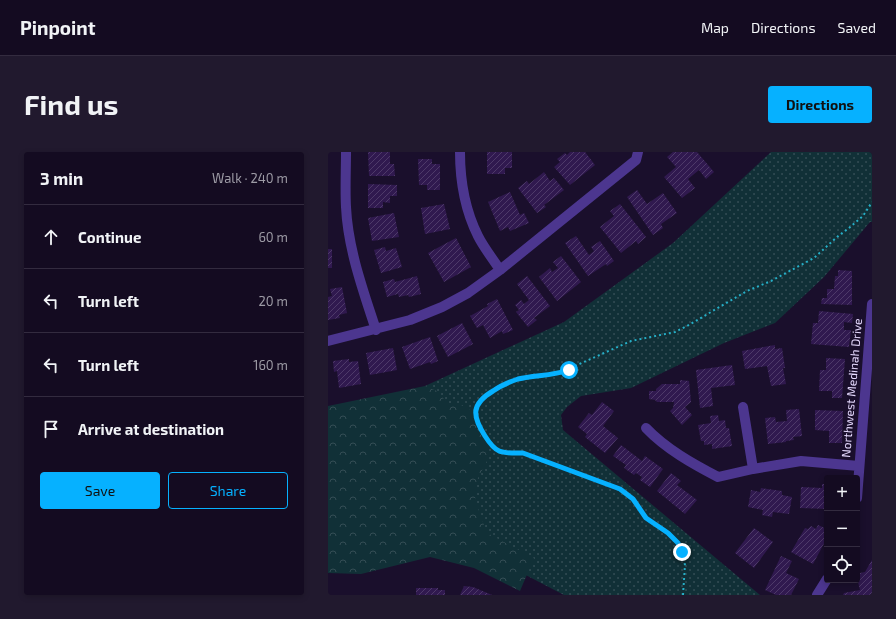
<!DOCTYPE html>
<meta charset="utf-8">
<style>
body{margin:0;font-family:"Exo 2",sans-serif;background:#21192e;color:#f1f3f6}
.controls{position:absolute;right:12px;bottom:12px;display:grid;overflow:hidden;border-radius:4px;box-shadow:0 2px 6px #0003}
.controls button{width:36px;height:36px;display:grid;place-items:center;padding:0;border:0;border-bottom:1px solid #332b3f;background:#140b21;color:#f1f3f6;font:20px sans-serif}
.stop{position:absolute;width:12px;height:12px;margin:-9px;border:3px solid #06b1ff;border-radius:50%;background:#fff}
.stop.end{background:#06b1ff;border-color:#fff;box-shadow:0 1px 4px #0008}
.list{margin:0;padding:0;list-style:none}
h2{display:flex;justify-content:space-between;align-items:center;height:52px;margin:0;padding:0 16px;font-size:17px}
h2 small{font-size:13px;font-weight:400;color:#9d9ba5}
.list li{display:grid;grid-template-columns:26px 1fr auto;gap:12px;align-items:center;box-sizing:border-box;height:64px;padding:0 16px;border-top:1px solid #332b3f}
.list b{display:block;font-size:15px;white-space:nowrap}
.list em{font-size:13px;font-style:normal;color:#9d9ba5}
.actions{display:flex;gap:8px;padding:12px 16px}
.actions a{flex:1;padding:9px 0;border:1px solid #06b1ff;border-radius:4px;text-align:center;font-size:14px;color:#06b1ff}
.actions .main{background:#06b1ff;color:#111}
.icon{flex:none;width:22px;height:22px;fill:none;stroke:currentColor;stroke-width:2;stroke-linecap:round;stroke-linejoin:round}
.map{position:relative;flex:none;width:544px;height:443px;overflow:hidden;border-radius:4px}
header{display:flex;align-items:center;gap:24px;box-sizing:border-box;height:56px;padding:0 20px;background:#140b21;border-bottom:1px solid #332b3f}
header strong{font-size:19px}
nav{display:flex;gap:22px;margin-inline-start:auto;font-size:14px}
.intro{display:flex;align-items:center;justify-content:space-between;box-sizing:border-box;height:96px;padding:0 24px}
h1{margin:0;font-size:28px}
.button{padding:10px 18px;border-radius:4px;background:#06b1ff;color:#111;font-size:14px;font-weight:700}
main{display:flex;gap:24px;padding:0 24px}
aside{flex:1;background:#140b21;border-radius:4px;box-shadow:0 2px 6px #0003}
.map>svg:first-child{display:block}
.grass{fill:url(#grass-dots)}
.forest{fill:url(#forest-crowns)}
.building{fill:url(#building-hatch)}
.lines{fill:none;stroke-linecap:round;stroke-linejoin:round}
.path{stroke:#26afc7;stroke-width:2;stroke-dasharray:2 3;stroke-linecap:butt}
.minor{stroke:#4c368f;stroke-width:10}
.route{stroke:#06b1ff;stroke-width:5}
.labels{text-anchor:middle;stroke-width:3;stroke-linejoin:round;paint-order:stroke}
.street-label{font-size:12px;fill:#e6daff;stroke:#1a0f2c}
</style>
<header>
<strong>Pinpoint</strong>
<nav><a>Map</a><a>Directions</a><a>Saved</a></nav>
</header>
<div class="intro"><h1>Find us</h1><a class="button">Directions</a></div>
<main>
<aside>
<h2>3 min<small>Walk · 240 m</small></h2>
<ul class="list">
<li><svg class="icon" aria-label="ahead" viewBox="0 0 24 24"><path d="M12 20V5M6 11l6-6 6 6"/></svg><div><b>Continue</b></div><em>60 m</em></li>
<li><svg class="icon" aria-label="left" viewBox="0 0 24 24"><path d="M17 20v-9H6M10 6l-5 5 5 5"/></svg><div><b>Turn left</b></div><em>20 m</em></li>
<li><svg class="icon" aria-label="left" viewBox="0 0 24 24"><path d="M17 20v-9H6M10 6l-5 5 5 5"/></svg><div><b>Turn left</b></div><em>160 m</em></li>
<li><svg class="icon" aria-label="arrive" viewBox="0 0 24 24"><path d="M6 21V4h12l-3 4 3 4H6"/></svg><div><b>Arrive at destination</b></div></li>
</ul>
<div class="actions"><a class="main">Save</a><a>Share</a></div>
</aside>
<div class="map">
<svg width="544" height="443" viewBox="0 0 544 443">
<defs>
<pattern id="grass-dots" width="8" height="8" patternUnits="userSpaceOnUse"><rect width="8" height="8" fill="#113037"/><path d="M2 2h.1M6 6h.1" fill="none" stroke="#344d55" stroke-width="1.8" stroke-linecap="round"/></pattern>
<pattern id="forest-crowns" width="20" height="18" patternUnits="userSpaceOnUse"><rect width="20" height="18" fill="#113037"/><path d="M2 6a3 3 0 1 1 6 0M12 15a3 3 0 1 1 6 0" fill="none" stroke="#344d55"/></pattern>
<pattern id="building-hatch" width="6" height="6" patternUnits="userSpaceOnUse"><rect width="6" height="6" fill="#30194f"/><path d="M-1 1l2-2M0 6l6-6M5 7l2-2" fill="none" stroke="#4e3a69"/></pattern>
</defs>
<rect width="100%" height="100%" fill="#1a0f2c"/>
<path class="grass" d="M443 0H544V70H542L496 125 447 171 396 191 303 236 253 244 239 255 233 263 235 278 432 443H236L152 399 97 234 236 170 345 91Z"/>
<path class="forest" d="M97 234 111 240 120 253H133L144 259 149 277 161 295 160 307 150 326 147 348 159 381 206 406 192 439 146 416 102 405 33 422 0 421V254Z"/>
<path class="building" d="M40 0H62V12H66L67 24H41Z
M159 0H184V16H177V22H159Z
M242 0H257L267 13 242 33 226 15 232 10 229 7 237 1 239 3Z
M345 0H369L386 20 378 27 371 18 360 27 367 36 354 46 336 25 348 15 339 5Z
M90 7H104V12H112V38H99V33H91Z
M216 20 222 29 226 26 236 38 216 53 218 55 209 61 190 36 199 29 201 32Z
M40 32 69 33V44H62V51L55 50V56H40Z
M309 38 319 52 335 41 349 61 333 72 335 76 325 83 299 45Z
M182 40 192 63 196 61 201 71 182 79 180 75 172 79 160 50Z
M116 52 122 77 97 82 93 56Z
M292 52 318 85 310 92 308 89 293 101 272 75 286 64 282 59Z
M66 61 71 85 44 89 40 66Z
M248 84 261 103 266 99 263 95 272 89 286 109 279 114 278 112 260 124 237 91Z
M128 86 143 115 116 130 100 101Z
M57 95 58 99 68 96 74 115 53 121 46 98Z
M0 97H4V116H0Z
M233 104 253 130 229 149 211 125 222 116 224 120 230 116 225 110Z
M510 118 524 119V153L493 152 494 146H499V137H506L507 124H510Z
M89 124 93 142 81 145 80 143 71 145 70 142 59 145 55 130 66 127 67 130Z
M199 124 222 154 206 166 209 168 200 175 188 160 191 158 187 153 193 148 196 152 201 148 189 132Z
M14 135 19 161 11 163 12 166 0 168V145L4 144 2 137Z
M169 147 185 178 175 182 174 179 162 186 155 173 149 176 142 164 160 154 159 152Z
M491 159 525 162 524 171 516 170V178H523L521 195 483 192 485 171H490Z
M134 171 145 192 120 205 109 184Z
M102 185 110 209 103 212 102 210 82 217 74 195Z
M447 193V197L454 196 457 216H455L458 232 443 234 439 214 417 217 414 199Z
M65 196 69 218 42 223 38 201Z
M498 206 517 207 514 246H504V239H491L492 218H498Z
M21 207V210L30 209 33 232 11 236 9 219 6 220 5 209Z
M404 213 407 233 383 236 385 254 372 256 368 218Z
M352 228 361 229 363 250 357 255 364 263 354 273 342 259 345 256 346 250H329L327 248 321 247V239H328V237L334 232H352Z
M274 250 286 259 275 274 290 286 277 301 257 285 259 282 250 275 261 261 264 263Z
M471 257 474 284 465 285 466 288 458 289V290L440 292 437 266 447 265 448 270 459 269 458 258Z
M487 258 515 259 514 291H501V279L487 278Z
M390 263 391 269 397 268 398 276H401L404 294 384 297V292L376 293V289H373L370 273 383 271 382 264Z
M293 293 314 309 317 304 335 317 322 335 312 328 314 325 308 321 306 323 296 316 298 313 285 304Z
M343 321 353 329 349 333 369 348 357 362 329 339Z
M494 332H499V357L472 356 473 335 494 336Z
M433 336 454 339V343L464 345 461 362 445 360 444 365 434 363 435 358 420 355 423 338 432 340Z
M490 373 499 377V386L485 412 463 400 477 376 480 377 483 374 488 377Z
M426 376 445 390 426 416 407 401Z
M453 404 464 409 458 421 471 427 463 443H448L437 438Z
M544 408V443H515L516 441 532 438 529 426 532 421 537 420Z
M136 434 145 435 164 443H132Z
M88 436H110V438H117V443H88Z"/>
<g class="lines">
<path class="path" d="M355 443 357 413 354 400 350 391 340 381 318 366 305 347 292 337 195 301H179L169 300 160 289 151 275 148 263 149 252 157 243 173 233 189 228 229 222 303 189 347 180 359 174 419 139 443 129 486 106 509 85 521 76 535 64 544 50"/>
<path class="minor" d="M18 0C18 18 17 37 18 55 20 97 35 138 48 178
M132 0C132 29 137 58 150 84 156 96 165 107 172 118
M0 189 82 168 114 155 140 141 172 118 308 8 310 0
M415 255 425 317
M318 276C338 297 365 312 390 325L425 317 473 309 531 314
M529 346 544 152
M489 443 499 427"/>
</g>
<g class="lines">
<path class="route" d="M241 218C224 224 207 223 190 227 181 230 172 234 165 239 143 252 144 264 157 284 169 303 174 301 195 301L292 337 305 347 318 366 340 381 350 391 354 400"/>
</g>
<g class="labels">
<g class="street-label">
<text transform="translate(524 236) rotate(-85)" y="4">Northwest Medinah Drive</text>
</g>
</g>
</svg>
<div class="controls">
<button>+</button>
<button>−</button>
<button><svg class="icon" aria-label="locate" viewBox="0 0 24 24"><circle cx="12" cy="12" r="6"/><path d="M12 2v4M12 18v4M2 12h4M18 12h4"/></svg></button>
</div>
<div class="stop" style="left:241px;top:218px"></div>
<div class="stop end" style="left:354px;top:400px"></div>
</div>
</main>
